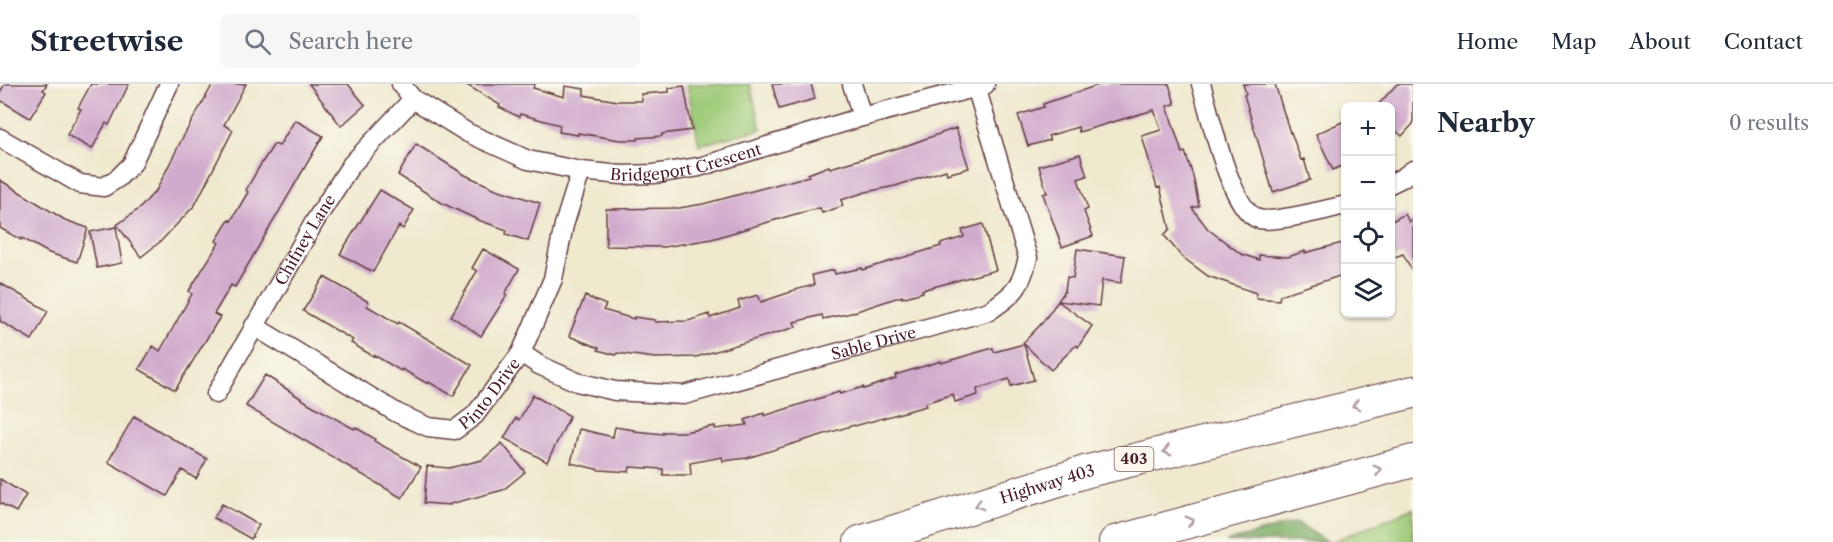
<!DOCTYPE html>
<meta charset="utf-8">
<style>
body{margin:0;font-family:"Libre Caslon Text",serif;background:#f6f6f7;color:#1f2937}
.controls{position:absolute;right:18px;top:18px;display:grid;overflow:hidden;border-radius:9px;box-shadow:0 2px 4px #0004}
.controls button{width:54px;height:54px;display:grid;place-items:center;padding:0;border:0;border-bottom:2px solid #e0e1e3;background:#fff;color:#1f2937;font:30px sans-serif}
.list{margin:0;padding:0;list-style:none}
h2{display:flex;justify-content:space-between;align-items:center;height:78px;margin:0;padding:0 24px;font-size:26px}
h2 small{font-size:20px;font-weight:400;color:#747a83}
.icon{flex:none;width:33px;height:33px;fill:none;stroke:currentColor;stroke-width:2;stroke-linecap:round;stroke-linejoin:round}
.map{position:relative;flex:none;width:1413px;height:458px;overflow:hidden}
header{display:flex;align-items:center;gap:36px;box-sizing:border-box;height:84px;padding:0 30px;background:#fff;border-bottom:2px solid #e0e1e3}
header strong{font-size:28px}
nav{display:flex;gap:33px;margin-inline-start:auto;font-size:21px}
.search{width:420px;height:54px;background:#f6f6f7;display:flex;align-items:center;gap:15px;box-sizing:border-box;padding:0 21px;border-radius:9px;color:#747a83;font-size:22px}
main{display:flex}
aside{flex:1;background:#fff}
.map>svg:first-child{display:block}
.green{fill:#9dca77;stroke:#747451;stroke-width:1.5}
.forest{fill:#7eae68;stroke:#64664a;stroke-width:1.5}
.building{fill:#d1abce}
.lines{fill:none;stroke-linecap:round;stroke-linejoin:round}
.street-casing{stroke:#633d43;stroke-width:21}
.highway-casing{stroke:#633d43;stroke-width:34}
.street{stroke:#fff;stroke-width:18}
.highway{stroke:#fff;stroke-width:32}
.oneway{stroke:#ae9aa0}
.labels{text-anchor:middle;stroke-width:6;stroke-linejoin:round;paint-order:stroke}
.shield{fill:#fbf7ec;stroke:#7f6065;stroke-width:1.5}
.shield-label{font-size:15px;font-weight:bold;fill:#4a1f2b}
.street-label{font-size:16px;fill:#4a1f2b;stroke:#fbf7ec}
</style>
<header>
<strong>Streetwise</strong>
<div class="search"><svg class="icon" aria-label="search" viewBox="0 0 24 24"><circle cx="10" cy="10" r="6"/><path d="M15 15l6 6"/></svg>Search here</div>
<nav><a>Home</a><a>Map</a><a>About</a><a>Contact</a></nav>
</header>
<main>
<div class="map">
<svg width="1413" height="458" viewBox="0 0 1413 458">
<rect width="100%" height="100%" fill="#fbf7ec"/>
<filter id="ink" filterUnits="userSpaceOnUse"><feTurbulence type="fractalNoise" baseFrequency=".0167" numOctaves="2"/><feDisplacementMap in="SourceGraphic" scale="12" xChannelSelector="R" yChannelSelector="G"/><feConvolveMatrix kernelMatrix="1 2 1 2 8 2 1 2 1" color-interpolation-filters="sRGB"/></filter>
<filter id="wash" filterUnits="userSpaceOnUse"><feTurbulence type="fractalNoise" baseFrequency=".008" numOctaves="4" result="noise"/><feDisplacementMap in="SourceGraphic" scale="24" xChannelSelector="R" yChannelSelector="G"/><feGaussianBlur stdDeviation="1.35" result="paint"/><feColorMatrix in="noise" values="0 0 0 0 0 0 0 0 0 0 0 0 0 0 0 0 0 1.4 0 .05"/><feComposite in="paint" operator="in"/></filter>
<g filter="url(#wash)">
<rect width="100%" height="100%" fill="#efe9ce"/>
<path class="green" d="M687 0H750L761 45 699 61Z
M1413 424V458H1331Z"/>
<path class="forest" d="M1296 438 1328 458H1226Z"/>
<g id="blocks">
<path class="building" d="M5 0H47L43 6 46 8 30 34 0 16V8Z
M91 0H129L109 41 106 39 92 65 67 51 81 25 78 24Z
M213 0H246L224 41 233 46 195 121 161 157 141 173 117 141 140 124 157 105 183 53Z
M309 0H348L365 21 341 42Z
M465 0H535L533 4 564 13 565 2 584 5V11L617 17H642L641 10 669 8V4L684 2 692 46 662 50V52L638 54V56H620L578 49V51L559 48 560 41 520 30 519 33 499 23 500 21Z
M772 0H811L815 15 779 25Z
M1101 0H1169L1175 20 1167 22 1182 69 1185 68 1193 92 1199 122 1192 124 1208 145 1241 170 1259 176V171L1288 173 1305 167V169L1346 158V190L1280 211 1279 216 1256 214V209L1208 192 1181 172 1164 151 1170 145 1160 103 1157 104 1142 52 1161 46 1154 26 1079 48 1078 43 1048 52 1050 56 1028 62 1018 31 1044 23 1043 20Z
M1243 0H1275L1290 49 1291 48 1301 76 1304 75 1310 96 1273 108 1244 11 1246 10Z
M1397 0H1413V40L1402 52 1390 42V22H1377Z
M295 36 323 52 235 203 231 201 214 230 220 233 175 306 139 285 153 262 160 267 192 210 189 207 219 159 216 157 229 136 231 137 248 108 246 106 258 85 274 60 279 62Z
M1342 38 1346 44V80L1333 86 1316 50Z
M956 44 969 84 947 90 946 86 895 102 866 108 841 116 843 122 822 129 820 124 792 131 712 155 664 163 606 162V125L679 124 703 120 809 92 808 90 829 82 830 84 905 62Z
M416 60 465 91 496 105 540 119 528 157 506 150 507 146 478 136 442 119 398 91Z
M1080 70 1087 92 1078 95 1088 125 1084 127 1093 152 1062 163 1043 110 1047 109 1039 82Z
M0 96 65 136 88 144 77 178 49 169 22 154 21 156 0 144Z
M380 106 414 126 403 145 399 142 373 188 340 170Z
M1405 130 1409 138 1413 134V188L1403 170 1390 175V138Z
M983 140 996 186 922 206 923 208 902 214V212L851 229 823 235 822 231 794 238 796 243 696 273 655 274 617 269 616 271 598 266 599 264 569 252 585 212 606 221 603 226 634 235V233L655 236V238L688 237 709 230 710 234 740 224 738 217 758 211 761 218 791 208V207L814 201 812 191 834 186 835 190 862 184V186L941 162 940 160 964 153 962 146Z
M116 143 122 179 97 184 90 148Z
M483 165 519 185 505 210 507 211 481 252 451 232 477 187 472 184Z
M1077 165 1125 172 1121 199 1102 196 1099 222 1058 217 1065 207 1067 193 1073 194Z
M324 193 369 218 367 222 398 240 399 238 472 281 453 312 429 298 428 300 402 285 401 287 374 271 373 272 351 259 353 256 303 227Z
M0 199 48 227 32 256 0 237Z
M1058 217 1092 242 1078 263 1076 261 1051 286 1023 259 1042 239Z
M1024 260 1034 296 1011 302 1009 295 977 305 978 311 955 318 953 310 925 319 926 322 855 342 854 341 747 374 723 377 722 373 690 379 691 391H663V385L630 383 629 388 600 386 571 379 579 345 613 353 615 343 634 346V347L663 350V348H685L715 342V345L747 341 745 336 764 329V332L839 308 840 310 863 303 864 305 896 294 895 291 941 277V279L993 264 994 268Z
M265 291 308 319 354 345 355 343 375 355 374 357 421 383 402 414 246 322Z
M533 311 570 332 547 378 504 354 516 334 519 336Z
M134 332 207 375 196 395 182 386 167 412 108 378Z
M502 359 525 388 503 406 450 420V421L424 419 427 382 449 384 482 376Z
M0 395 26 411 16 428 0 419Z
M222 420 259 441 251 455 214 434Z"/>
</g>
</g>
<g filter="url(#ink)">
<use href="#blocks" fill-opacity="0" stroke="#633d43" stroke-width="1.5"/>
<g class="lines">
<defs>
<g id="street">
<path id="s1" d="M401 0 413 15 468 49 528 76 581 87 622 91 654 90 699 83 862 33 985 1"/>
<path d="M852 0 862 33"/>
<path d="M1201 0C1210 29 1229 121 1256 134 1270 141 1327 125 1346 121"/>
<path d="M0 54 80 100 104 103 118 94 132 80 169 0"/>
<path d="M1390 100 1402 94 1413 86"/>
<path id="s2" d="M254 242 397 329 428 343 455 346 475 331 521 269 553 195 564 141 581 87"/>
<path id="s3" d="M521 269 539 281 577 298 615 307 684 311 989 227C1015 209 1020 205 1028 174L976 3"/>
<path id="s4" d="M216 310 315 137 351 81 413 15"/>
</g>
<g id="highway">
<path id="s5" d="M860 458 1088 387 1413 308"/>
<path d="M1115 458 1413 377"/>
</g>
</defs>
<use href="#street" class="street-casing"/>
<use href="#highway" class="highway-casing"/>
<use href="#street" class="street"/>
<use href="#highway" class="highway"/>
</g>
<defs><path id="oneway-chevron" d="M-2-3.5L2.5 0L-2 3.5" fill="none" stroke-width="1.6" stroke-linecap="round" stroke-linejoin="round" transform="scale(1.5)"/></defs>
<g class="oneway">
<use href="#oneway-chevron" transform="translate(1356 321) rotate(166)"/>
<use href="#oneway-chevron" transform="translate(1167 367) rotate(166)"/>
<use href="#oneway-chevron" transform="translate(1378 386) rotate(-15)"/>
<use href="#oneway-chevron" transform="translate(979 421) rotate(163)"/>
<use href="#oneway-chevron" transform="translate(1190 437) rotate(-15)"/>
</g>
</g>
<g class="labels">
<rect class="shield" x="1114.5" y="363" width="39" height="24" rx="4.5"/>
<g class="shield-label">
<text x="1134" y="380">403</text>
</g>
<g class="street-label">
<text dy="6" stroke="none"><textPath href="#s1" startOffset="310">Bridgeport Crescent</textPath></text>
<text dy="6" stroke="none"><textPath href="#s4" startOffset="178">Chifney Lane</textPath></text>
<text dy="6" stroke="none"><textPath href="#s3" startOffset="368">Sable Drive</textPath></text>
<text dy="6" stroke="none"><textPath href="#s2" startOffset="279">Pinto Drive</textPath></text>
<text dy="6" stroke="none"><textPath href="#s5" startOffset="196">Highway 403</textPath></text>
</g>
</g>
</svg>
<div class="controls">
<button>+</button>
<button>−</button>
<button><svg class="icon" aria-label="locate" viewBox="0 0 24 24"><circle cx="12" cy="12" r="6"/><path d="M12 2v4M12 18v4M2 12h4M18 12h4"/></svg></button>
<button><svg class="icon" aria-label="layers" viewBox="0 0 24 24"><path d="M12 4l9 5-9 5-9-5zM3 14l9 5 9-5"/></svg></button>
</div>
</div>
<aside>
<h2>Nearby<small>0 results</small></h2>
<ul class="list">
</ul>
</aside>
</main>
